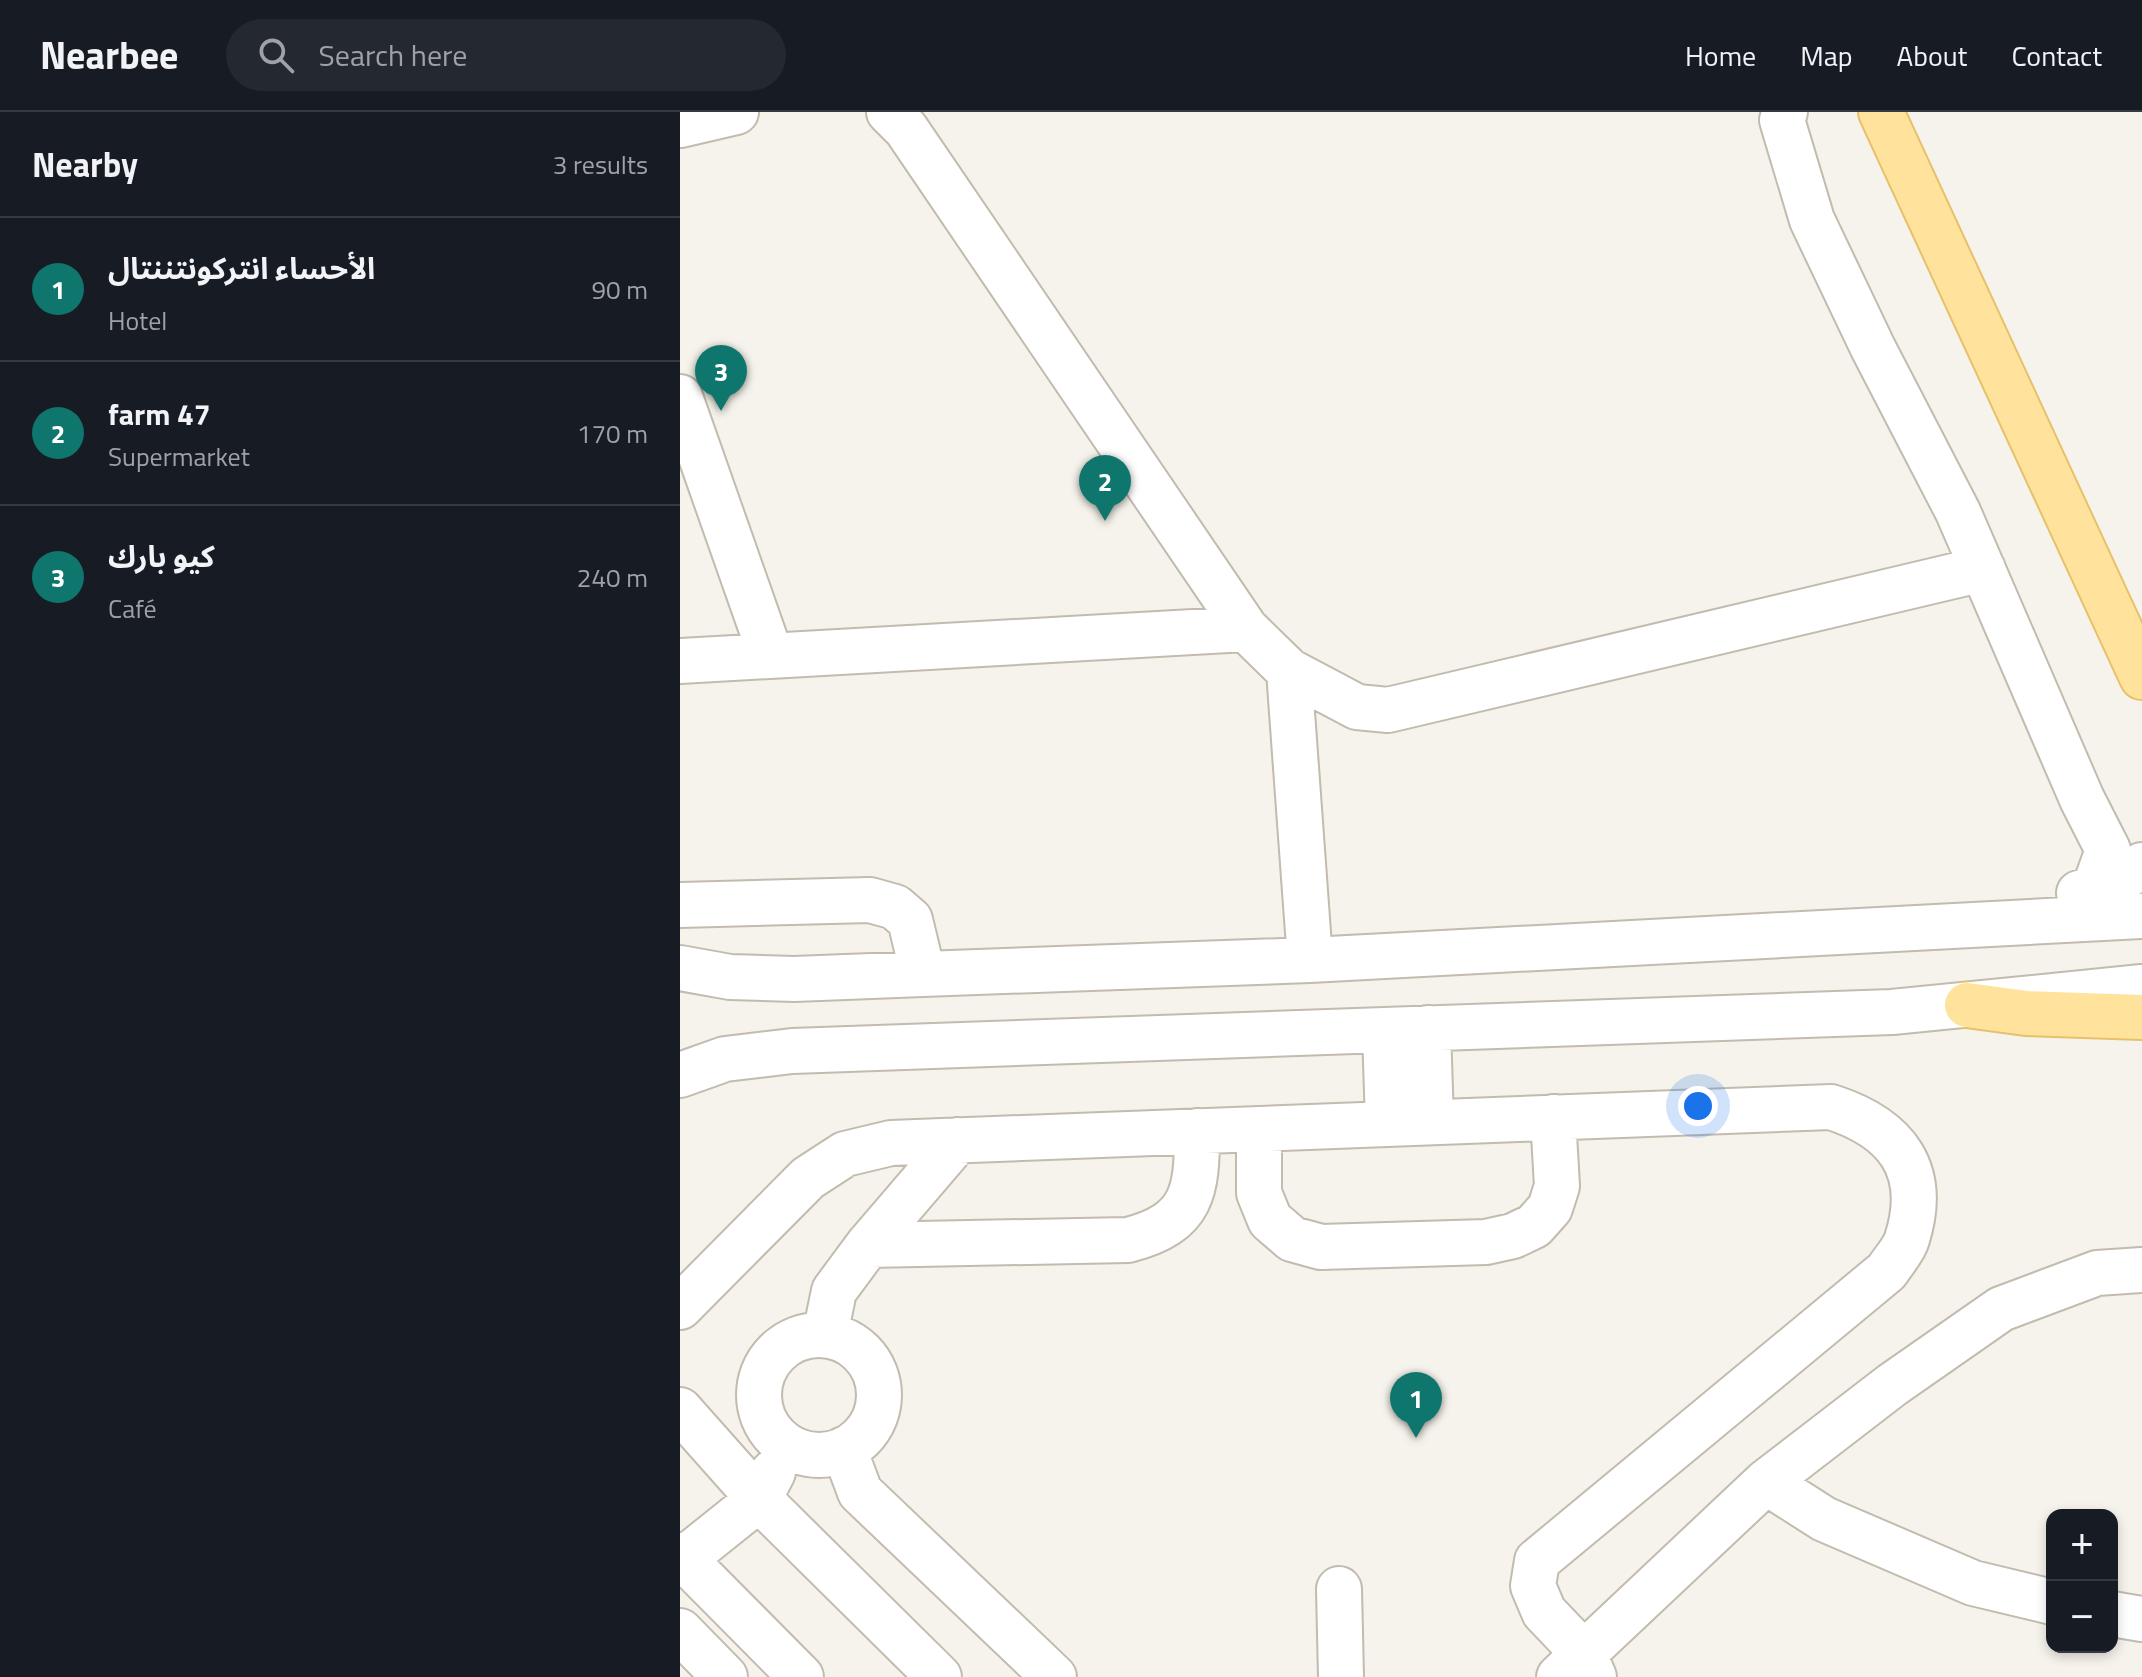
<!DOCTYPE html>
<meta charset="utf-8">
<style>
body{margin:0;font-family:"Titillium Web","Noto Sans Arabic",sans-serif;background:#242831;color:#f1f3f6}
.controls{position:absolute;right:24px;bottom:24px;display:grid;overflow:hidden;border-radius:16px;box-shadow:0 4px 12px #0003}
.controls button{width:72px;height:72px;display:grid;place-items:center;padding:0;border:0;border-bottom:2px solid #363941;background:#171b24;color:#f1f3f6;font:40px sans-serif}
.you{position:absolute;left:1018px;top:994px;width:28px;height:28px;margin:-20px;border:6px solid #fff;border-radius:50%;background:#1a73e8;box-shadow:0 0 0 12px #1a73e833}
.badge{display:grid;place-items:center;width:52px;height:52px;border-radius:50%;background:#0f766e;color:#fff;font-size:26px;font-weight:700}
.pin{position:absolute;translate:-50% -66px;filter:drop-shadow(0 2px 4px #0008)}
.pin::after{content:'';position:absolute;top:42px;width:28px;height:24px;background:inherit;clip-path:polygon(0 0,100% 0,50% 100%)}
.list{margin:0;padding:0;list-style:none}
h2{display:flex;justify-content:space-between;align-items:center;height:104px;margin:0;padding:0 32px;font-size:34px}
h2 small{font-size:26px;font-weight:400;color:#9ea1a6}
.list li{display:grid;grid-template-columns:52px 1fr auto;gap:24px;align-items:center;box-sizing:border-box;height:144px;padding:0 32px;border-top:2px solid #363941}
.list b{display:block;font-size:30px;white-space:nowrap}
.list p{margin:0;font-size:26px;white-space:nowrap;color:#9ea1a6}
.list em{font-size:26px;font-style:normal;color:#9ea1a6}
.icon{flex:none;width:44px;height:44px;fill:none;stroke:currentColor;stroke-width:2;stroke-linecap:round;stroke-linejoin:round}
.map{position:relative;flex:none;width:1462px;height:1565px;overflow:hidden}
header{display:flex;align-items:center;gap:48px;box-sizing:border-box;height:112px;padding:0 40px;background:#171b24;border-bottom:2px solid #363941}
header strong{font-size:38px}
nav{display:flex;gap:44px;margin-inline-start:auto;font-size:28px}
.search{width:560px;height:72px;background:#242831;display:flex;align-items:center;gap:20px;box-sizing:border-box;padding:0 28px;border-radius:44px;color:#9ea1a6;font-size:30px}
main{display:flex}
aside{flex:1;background:#171b24}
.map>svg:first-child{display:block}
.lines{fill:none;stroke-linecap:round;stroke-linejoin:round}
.minor-casing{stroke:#c2bbae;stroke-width:48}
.major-casing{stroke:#e6c16a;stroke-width:48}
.minor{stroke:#fff;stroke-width:44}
.major{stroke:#ffe39c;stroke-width:44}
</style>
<header>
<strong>Nearbee</strong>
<div class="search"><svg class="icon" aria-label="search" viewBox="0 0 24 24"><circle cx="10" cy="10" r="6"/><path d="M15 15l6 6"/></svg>Search here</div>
<nav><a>Home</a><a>Map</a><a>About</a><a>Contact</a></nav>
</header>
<main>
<aside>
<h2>Nearby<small>3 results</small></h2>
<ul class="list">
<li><span class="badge">1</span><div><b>الأحساء انتركونتننتال</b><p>Hotel</p></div><em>90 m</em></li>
<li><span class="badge">2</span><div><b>farm 47</b><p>Supermarket</p></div><em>170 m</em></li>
<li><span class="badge">3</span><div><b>كيو بارك</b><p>Café</p></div><em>240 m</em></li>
</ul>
</aside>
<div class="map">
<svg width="1462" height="1565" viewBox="0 0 1462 1565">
<rect width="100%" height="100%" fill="#f6f3ec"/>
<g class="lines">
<defs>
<path id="minor" d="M209 0 226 17 566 517
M1105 0 1102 8 1132 108 1193 236 1278 400 1402 687 1428 738 1414 777
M0 13 56 0
M0 285 91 544
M0 549 566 517 609 559 630 848
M609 559 677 595 708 598 1303 457
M1399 781 1438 770 1462 753
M0 793 190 788 215 795 230 808 243 862
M0 856 50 865 114 867 243 862 630 848 1462 804
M748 916 751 1010
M705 918 708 1012
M0 963 45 947 112 939 1212 900 1462 875
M579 1017V1081L590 1108 612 1127 641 1135 806 1130 833 1124 854 1114 870 1096 877 1074 873 1005
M188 1133 448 1128C514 1111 517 1079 517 1019
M0 1195 128 1066 165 1042 211 1031 1151 995C1216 1016 1249 1057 1227 1127 1224 1138 1213 1149 1207 1159L857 1449 853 1474 864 1500 904 1542 914 1565
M145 1223 154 1179 188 1133 278 1028
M79 1283a60 60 0 1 1 120 0a60 60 0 1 1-120 0Z
M0 1298 79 1387 259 1565
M164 1337 180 1380 374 1565
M1086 1370 1144 1407 1293 1471 1372 1490
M0 1443 121 1565
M4 1447 79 1387 93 1360
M659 1477 661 1565
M1432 1502 1462 1507
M0 1519 45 1565
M879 1565 1086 1370 1212 1273 1321 1197 1417 1161 1462 1158"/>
<path id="major" d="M1201 0 1462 565
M1287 893 1346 901 1462 905"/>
</defs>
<use href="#minor" class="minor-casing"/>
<use href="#major" class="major-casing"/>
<use href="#minor" class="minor"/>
<use href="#major" class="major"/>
</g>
</svg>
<div class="controls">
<button>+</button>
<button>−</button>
</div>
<div class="you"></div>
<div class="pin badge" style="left:736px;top:1326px">1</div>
<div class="pin badge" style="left:425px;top:409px">2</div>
<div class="pin badge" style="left:41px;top:299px">3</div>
</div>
</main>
